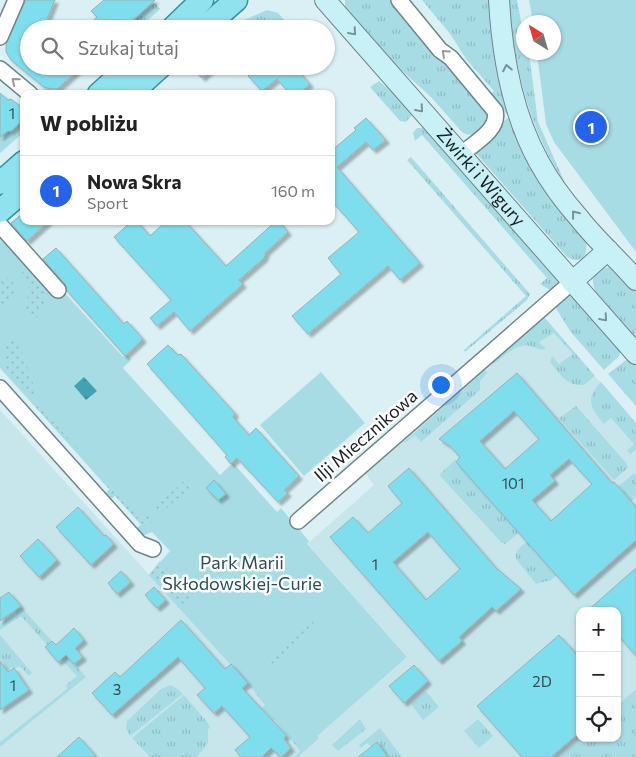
<!DOCTYPE html>
<html lang="pl">
<meta charset="utf-8">
<style>
body{margin:0;font-family:Commissioner,sans-serif;background:#f2f2f2;color:#222}
.controls{position:absolute;right:15px;bottom:15px;display:grid;overflow:hidden;border-radius:10px;box-shadow:0 1px 4px #0004}
.controls button{width:45px;height:45px;display:grid;place-items:center;padding:0;border:0;border-bottom:1px solid #e0e0e0;background:#fff;color:#222;font:25px sans-serif}
.compass{position:absolute;left:516px;top:15px;width:45px;height:45px;border-radius:50%;background:#fff;box-shadow:0 1px 4px #0004;rotate:323deg}
.you{position:absolute;left:440px;top:384px;width:18px;height:18px;margin:-12px;border:4px solid #fff;border-radius:50%;background:#1a73e8;box-shadow:0 0 0 8px #1a73e833}
.badge{display:grid;place-items:center;width:32px;height:32px;border-radius:50%;background:#2563eb;color:#fff;font-size:16px;font-weight:700}
.pin{position:absolute;translate:-50% -50%;border:2px solid #fff;box-shadow:0 1px 5px #0006}
.list{margin:0;padding:0;list-style:none}
h2{display:flex;justify-content:space-between;align-items:center;height:65px;margin:0;padding:0 20px;font-size:21px}
h2 small{font-size:16px;font-weight:400;color:#767676}
.list li{display:grid;grid-template-columns:32px 1fr auto;gap:15px;align-items:center;box-sizing:border-box;height:70px;padding:0 20px;border-top:1px solid #e0e0e0}
.list b{display:block;font-size:19px;white-space:nowrap}
.list p{margin:0;font-size:16px;white-space:nowrap;color:#767676}
.list em{font-size:16px;font-style:normal;color:#767676}
.icon{flex:none;width:28px;height:28px;fill:none;stroke:currentColor;stroke-width:2;stroke-linecap:round;stroke-linejoin:round}
.map{position:relative;flex:none;width:636px;height:757px;overflow:hidden}
.search{position:absolute;background:#fff;box-shadow:0 1px 4px #0004;left:20px;top:20px;width:315px;height:55px;display:flex;align-items:center;gap:12px;box-sizing:border-box;padding:0 18px;border-radius:28px;color:#767676;font-size:19px}
.panel{position:absolute;background:#fff;box-shadow:0 1px 4px #0004;left:20px;top:90px;width:315px;height:135px;border-radius:10px}
.map>svg:first-child{display:block}
.built{fill:#c7e6ec;fill-rule:evenodd}
.grass{fill:url(#grass-tufts)}
.park{fill:#a7dce5}
.garden{fill:url(#garden-dots)}
.water{fill:url(#water-ripples)}
.building{fill:#7fdeed;stroke:#9cb1b5;fill-rule:evenodd;filter:url(#shadow)}
.lines{fill:none;stroke-linecap:round;stroke-linejoin:round}
.minor-casing{stroke:#708588;stroke-width:18}
.secondary-casing{stroke:#708588;stroke-width:22}
.primary-casing{stroke:#34919f;stroke-width:25}
.minor{stroke:#fff;stroke-width:15}
.secondary{stroke:#c7f1f7;stroke-width:20}
.primary{stroke:#8fe2ee;stroke-width:22}
.oneway{stroke:#789296}
.oneway2{stroke:#979a9b}
.labels{text-anchor:middle;stroke-width:5;stroke-linejoin:round;paint-order:stroke}
.number-label{font-size:15px;fill:#314f53}
.street-label{font-size:18px;fill:#171f20;stroke:#fff}
.park-label{font-size:18px;fill:#255056;stroke:#fff}
</style>
<div class="map">
<svg width="636" height="757" viewBox="0 0 636 757">
<defs>
<pattern id="grass-tufts" width="24" height="20" patternUnits="userSpaceOnUse" patternTransform="scale(1.25)"><rect width="24" height="20" fill="#a7dce5"/><path d="M3 7l-1-3M5 7V3M7 7l1-3M15 17l-1-3M17 17v-4M19 17l1-3" fill="none" stroke="#8fbcc4"/></pattern>
<pattern id="garden-dots" width="8" height="8" patternUnits="userSpaceOnUse" patternTransform="scale(1.25)"><rect width="8" height="8" fill="#a7dce5"/><path d="M2 2h.1M6 6h.1" fill="none" stroke="#8fbcc4" stroke-width="1.8" stroke-linecap="round"/></pattern>
<pattern id="water-ripples" width="26" height="14" patternUnits="userSpaceOnUse" patternTransform="scale(1.25)"><rect width="26" height="14" fill="#41a3b1"/><path d="M2 4q2-2 4 0t4 0M15 11q2-2 4 0t4 0" fill="none" stroke="#358490"/></pattern>
<filter id="shadow"><feDropShadow dx="3.5" dy="3.5" stdDeviation="1" flood-color="#0004"/></filter>
</defs>
<rect width="100%" height="100%" fill="#daf0f4"/>
<path class="built" d="M544 317 636 423V757H0V410L305 747 407 657 307 544 374 485 365 473ZM580 611H617V738H580Z"/>
<path class="grass" d="M345 0H393L488 112 489 121C481 129 474 140 462 132L431 97 378 49 345 9Z
M422 0H492L497 52 586 239C588 254 584 266 567 257L474 151 475 147 509 117 491 94 494 91 466 59 451 35Z
M509 0H517L523 31 524 52 529 53 538 122 565 183C528 128 514 65 509 0Z
M154 2 160 9 138 29H123Z
M267 10 278 13 292 28 259 22 231 29H224Z
M379 81 408 106 412 115 406 122 400 121 370 87Z
M24 119V132L0 153V137L8 131H11Z
M417 128H425L559 282 555 288 550 290 540 284 547 278 422 135 415 141 413 133Z
M411 157 530 294 527 300 465 352 464 350 526 296 407 160Z
M613 267 636 289V344C621 326 590 300 593 276L602 268Z
M570 296 574 297 621 349 619 356 604 370 570 331 554 305 565 297Z
M544 317 595 376 584 385C567 387 559 373 550 362L552 356 559 364 573 354 554 333 539 342 546 349C539 351 536 347 530 346 517 343 504 356 495 363L490 364Z
M626 360 633 362 636 366V406L608 374Z
M485 370 487 373 480 381V390L421 442 415 435 405 443 404 442Z
M601 382 636 423V449L631 454 627 451 634 444 611 418 604 424C591 408 584 400 601 382Z
M576 406 627 464 628 468 614 480 559 418Z
M456 459V462L519 533 505 544 501 542 441 477 440 474Z
M633 474 636 475V497L631 501 619 486Z
M526 542 529 543 557 575 551 580 536 584 516 559C514 551 521 547 526 542Z
M21 607 52 641 47 645 21 616 0 630V624L16 614 15 611Z
M0 635 32 673 29 676 20 666 14 669 12 667 8 670 0 659Z
M66 655 86 677 0 747V742L67 689 66 685 77 676 61 659Z
M170 685 176 688 183 694 130 736 126 728 127 721 161 689Z
M636 689V757H560L581 738H617V706Z
M426 691 439 707 423 720 411 704Z
M256 692 305 747 307 745 306 724 319 738 298 757H294L300 751 275 720H273L262 708 265 705 255 693Z
M184 695 208 723 210 728 208 729V743L197 757H150L132 738Z
M360 719 366 729 338 751 332 745Z
M478 719 493 736 479 748 464 731Z
M380 728 402 757H388L377 742 371 747 367 743 361 748 359 745Z"/>
<path class="park" d="M529 0H636V252L554 142 546 124 537 53 554 52V22H533Z
M0 232 62 290 123 357 127 355 131 360 123 368 220 475 233 463 277 512 281 508 309 541 307 544 407 657 305 747 149 575 170 551 152 532 142 536 135 530 141 524 0 368Z
M321 372 365 423 304 476 260 425Z"/>
<path class="garden" d="M25 270 45 293 44 306 37 318 23 307C31 296 30 283 22 273Z
M5 277C22 283 18 305 0 304V295L2 293 0 292V278Z
M17 338 37 395 31 397 6 368 5 340Z
M32 403 38 404 48 416 47 417 51 422 52 421 70 440 69 441 73 445 74 444 87 459 86 460 90 465 91 464 104 478 103 480 107 484 109 483 121 496 119 498 123 502 125 501 137 514 135 515 144 522 141 525 115 496 109 501 104 495 109 489Z
M184 478 194 489 190 488 152 521V526L142 515 148 512 152 517 155 513 152 509 177 487 182 491 185 487 182 483 184 481Z
M160 561 165 569 167 568 171 577 173 576 181 584 180 586 184 590 185 589 189 593 197 586 201 591 180 609 149 575Z
M316 620 319 623 273 664 267 658H272L307 627V626Z"/>
<path class="water" d="M84 377 97 391 86 400 74 386Z"/>
<path class="building" d="M26 0H55L43 29H29V66H83L57 89H52L44 87 11 60 6 52V44Z
M104 0H155L123 29H84L97 17 91 11Z
M191 66H215L202 78Z
M257 66H294L310 84 299 94H290L277 79 262 91 248 76 252 73 250 72Z
M0 93 8 100 11 99 24 109V119L11 131H8L0 137Z
M366 118 386 140 373 150 366 142 337 167 420 263 400 280 388 266 308 334 292 316 341 274 328 258 359 232 331 200V151L356 130 354 128Z
M22 214 24 217V221H49L27 241 11 223Z
M132 221H137L150 236 166 221H185L226 266 276 221H279L288 232 266 252 264 258 239 280 243 284 190 331 174 312 157 326 150 318 171 300 114 237Z
M56 248 124 324 127 321 143 339 125 356 67 291 65 284 43 259Z
M168 345 178 355 181 354 221 398 235 413 233 417 249 435 256 428 299 476 284 490 288 493 278 502 237 458 231 464 225 457 227 455 147 364Z
M517 373 612 483 614 482 636 507V540L574 595 456 462 460 457 450 446 439 439ZM514 411 539 439 505 469 480 441ZM569 459 592 484 551 521 532 500 555 481 550 475Z
M409 468 496 568 521 589 496 611 492 607 459 637 462 641 439 661 330 537 353 517 368 533 402 503 388 486ZM428 532 460 569 426 600 393 562Z
M214 480 226 494 218 500 206 488Z
M78 507 104 536 106 535 114 544 91 565 56 527Z
M38 539 57 560 39 577 20 556Z
M636 568V656L617 634V611H587Z
M121 571 131 582 117 594 108 583Z
M154 587 166 600 157 608 145 595Z
M9 592 21 606 0 621V598Z
M181 620 225 669 231 664 248 683 242 688 286 735 284 739 291 748 281 757 271 748 262 757H241L235 750 250 737 222 706 214 713 197 695 205 688 178 657 112 715 92 693 115 672 120 677Z
M74 628 84 640 75 648 83 657 74 664 66 655 58 662 45 647 52 641 56 645Z
M559 635 580 658V732L551 757H522L477 706Z
M0 661 8 672 14 668 29 690 0 710Z
M414 665 428 681 404 703 389 686Z
M79 737 97 757H57Z
M377 742 388 757H358L371 747Z"/>
<g class="lines">
<defs>
<path id="minor" d="M399 0 440 50 451 58 495 111C500 130 473 144 460 155
M0 37 16 0
M0 69 30 94
M0 225 58 290
M0 388 140 544 153 549
M298 521 572 282"/>
<g id="secondary">
<path id="s1" d="M325 0 636 354"/>
<path d="M499 0C502 55 512 113 539 162 550 182 564 201 579 218 596 240 618 259 636 280"/>
<path d="M572 282 608 250"/>
</g>
<path id="primary" d="M172 29 202 0
M203 29 236 0
M99 94 130 66
M130 94 161 66
M0 183 24 162
M0 211 24 190"/>
</defs>
<use href="#minor" class="minor-casing"/>
<use href="#secondary" class="secondary-casing"/>
<use href="#primary" class="primary-casing"/>
<use href="#minor" class="minor"/>
<use href="#secondary" class="secondary"/>
<use href="#primary" class="primary"/>
</g>
<defs><path id="oneway-chevron" d="M-2-3.5L2.5 0L-2 3.5" fill="none" stroke-width="1.6" stroke-linecap="round" stroke-linejoin="round" transform="scale(1.25)"/></defs>
<g class="oneway">
<use href="#oneway-chevron" transform="translate(353 32) rotate(49)"/>
<use href="#oneway-chevron" transform="translate(507 68) rotate(-101)"/>
<use href="#oneway-chevron" transform="translate(420 109) rotate(49)"/>
<use href="#oneway-chevron" transform="translate(575 214) rotate(-128)"/>
<use href="#oneway-chevron" transform="translate(604 318) rotate(49)"/>
</g>
<g class="oneway2">
<use href="#oneway-chevron" transform="translate(445 53) rotate(-138)"/>
<use href="#oneway-chevron" transform="translate(15 81) rotate(-140)"/>
</g>
<g class="labels">
<g class="number-label">
<text x="12" y="119">1</text>
<text x="513" y="489">101</text>
<text x="375" y="570">1</text>
<text x="542" y="687">2D</text>
<text x="13" y="691">1</text>
<text x="117" y="695">3</text>
</g>
<g class="street-label">
<text dy="6" stroke="none"><textPath href="#s1" startOffset="236">Żwirki i Wigury</textPath></text>
<text transform="translate(366 436) rotate(-41)" y="6">Ilji Miecznikowa</text>
</g>
<g class="park-label">
<text x="242" y="569">Park Marii<tspan x="242" dy="21">Skłodowskiej-Curie</tspan></text>
</g>
</g>
</svg>
<div class="controls">
<button>+</button>
<button>−</button>
<button><svg class="icon" aria-label="locate" viewBox="0 0 24 24"><circle cx="12" cy="12" r="6"/><path d="M12 2v4M12 18v4M2 12h4M18 12h4"/></svg></button>
</div>
<svg class="compass" viewBox="-18 -18 36 36"><path d="M0-13l5 13h-10z" fill="#e53935"/><path d="M0 13l5-13h-10z" fill="#767676"/></svg>
<div class="you"></div>
<div class="pin badge" style="left:591px;top:127px">1</div>
<div class="search"><svg class="icon" aria-label="search" viewBox="0 0 24 24"><circle cx="10" cy="10" r="6"/><path d="M15 15l6 6"/></svg>Szukaj tutaj</div>
<section class="panel">
<h2>W pobliżu<small></small></h2>
<ul class="list">
<li><span class="badge">1</span><div><b>Nowa Skra</b><p>Sport</p></div><em>160 m</em></li>
</ul>
</section>
</div>
